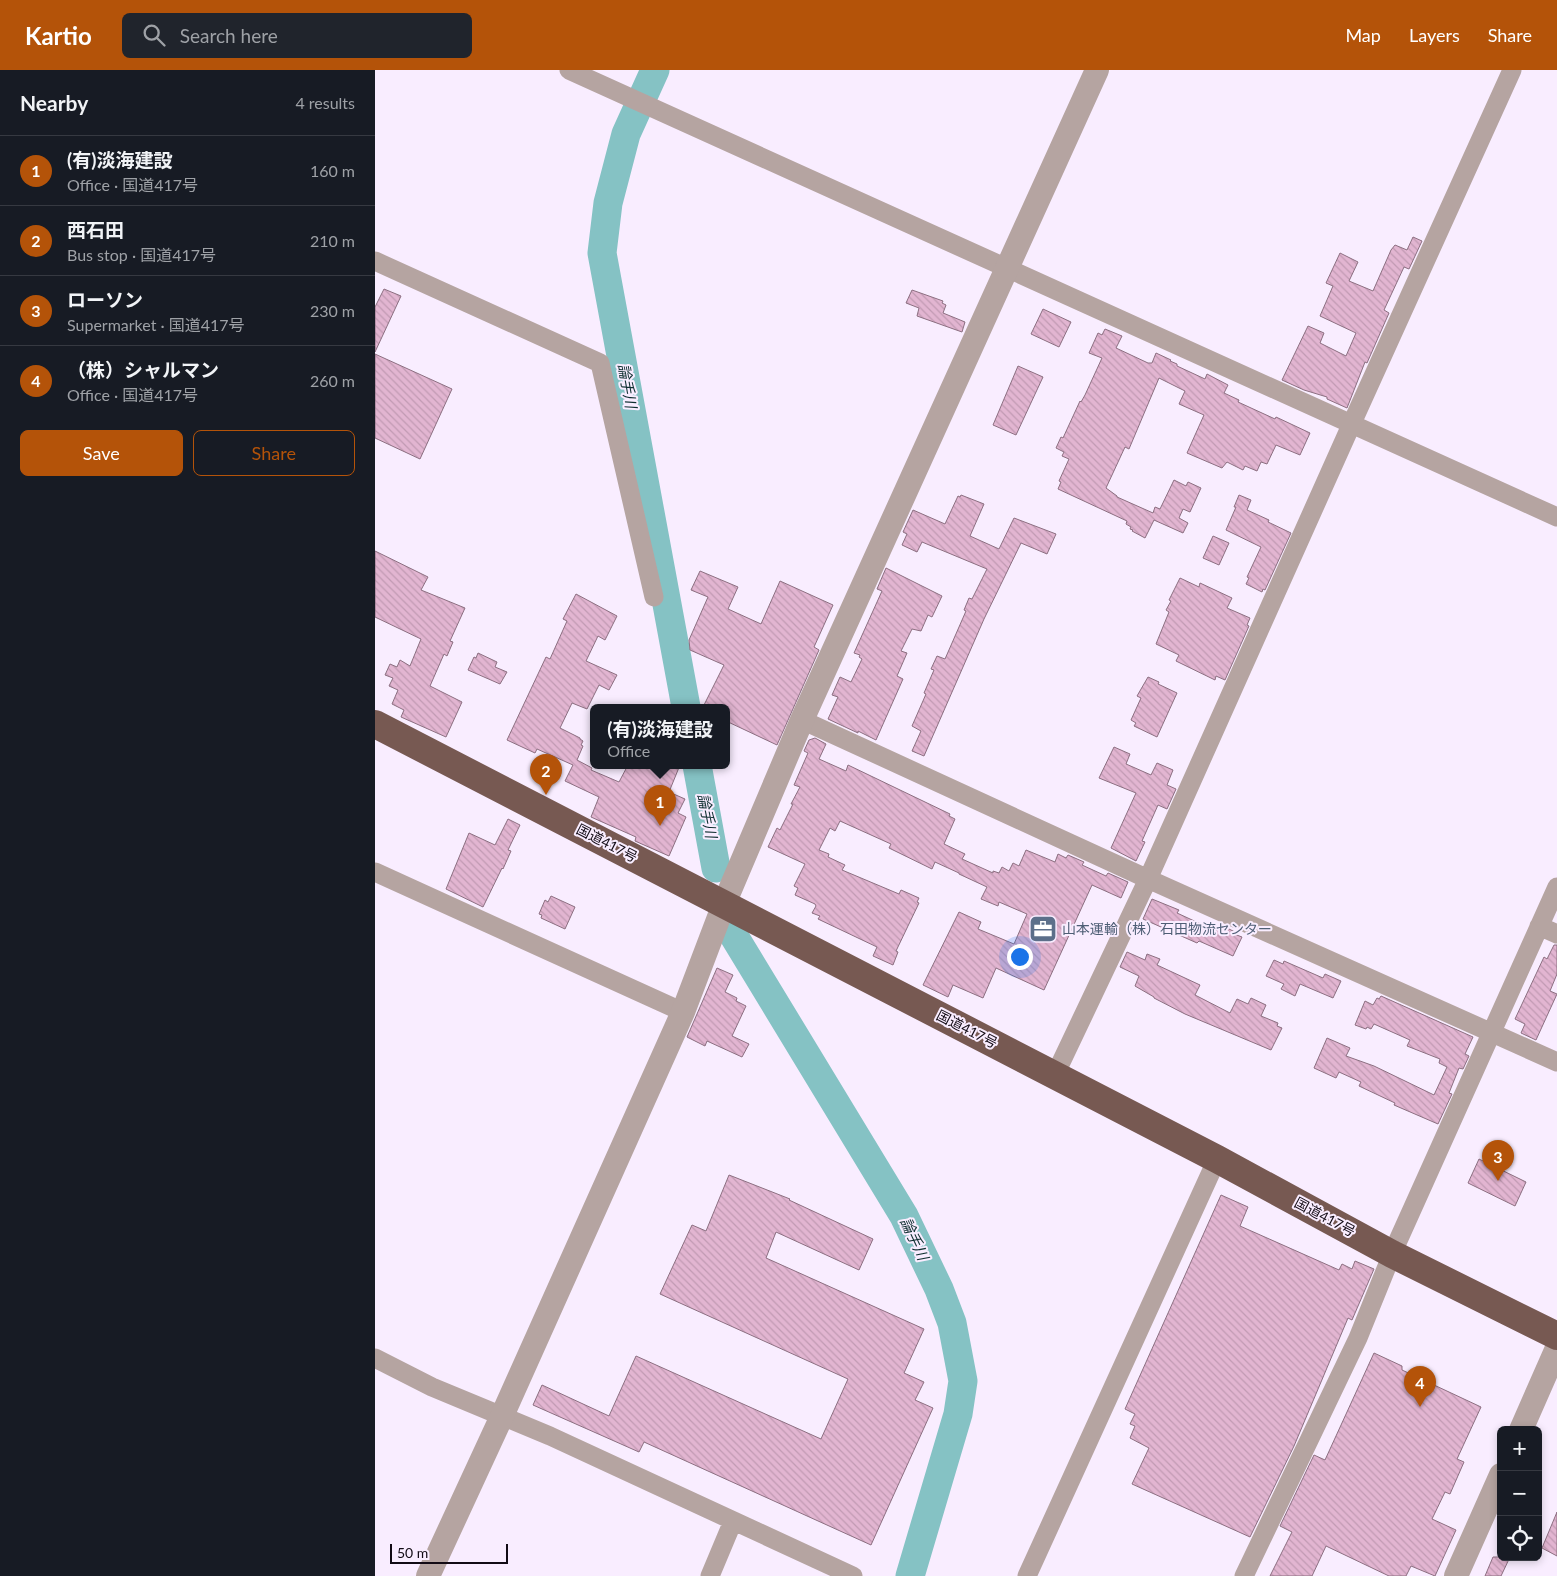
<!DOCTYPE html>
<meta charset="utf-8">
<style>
body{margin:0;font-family:Lato,"Noto Sans JP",sans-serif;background:#20242c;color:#f1f3f6}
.controls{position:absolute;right:15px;bottom:15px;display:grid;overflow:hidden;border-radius:8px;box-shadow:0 2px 8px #0003}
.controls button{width:45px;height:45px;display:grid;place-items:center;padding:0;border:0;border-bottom:1px solid #363941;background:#171b24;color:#f1f3f6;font:25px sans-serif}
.scale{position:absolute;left:15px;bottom:12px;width:118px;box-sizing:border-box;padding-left:5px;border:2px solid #120b15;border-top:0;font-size:14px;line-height:18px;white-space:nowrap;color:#120b15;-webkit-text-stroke:4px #f9edff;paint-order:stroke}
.you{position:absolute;left:644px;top:886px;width:18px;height:18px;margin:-12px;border:4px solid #fff;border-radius:50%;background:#1a73e8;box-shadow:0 0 0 8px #1a73e833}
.badge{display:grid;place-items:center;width:32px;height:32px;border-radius:50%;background:#b45309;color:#fff;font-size:16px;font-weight:700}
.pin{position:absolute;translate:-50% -41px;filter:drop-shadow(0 1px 2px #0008)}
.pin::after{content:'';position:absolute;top:26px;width:18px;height:15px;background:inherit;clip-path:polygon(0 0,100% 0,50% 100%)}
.popup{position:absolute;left:215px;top:634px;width:140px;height:65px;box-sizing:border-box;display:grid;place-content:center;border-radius:8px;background:#171b24;filter:drop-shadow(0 1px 4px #0005);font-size:16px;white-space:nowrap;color:#9ea1a6}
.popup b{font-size:19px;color:#f1f3f6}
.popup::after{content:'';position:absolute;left:50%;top:100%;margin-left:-10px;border:10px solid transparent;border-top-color:#171b24}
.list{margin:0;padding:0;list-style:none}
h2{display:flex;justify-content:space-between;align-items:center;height:65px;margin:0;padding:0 20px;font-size:21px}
h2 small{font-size:16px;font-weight:400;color:#9ea1a6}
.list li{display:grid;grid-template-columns:32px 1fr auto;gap:15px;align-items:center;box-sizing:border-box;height:70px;padding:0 20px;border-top:1px solid #363941}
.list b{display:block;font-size:19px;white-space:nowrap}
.list p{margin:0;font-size:16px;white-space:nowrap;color:#9ea1a6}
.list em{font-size:16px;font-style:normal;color:#9ea1a6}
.actions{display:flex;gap:10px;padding:15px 20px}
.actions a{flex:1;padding:11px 0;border:1px solid #b45309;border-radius:8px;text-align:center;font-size:18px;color:#b45309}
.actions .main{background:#b45309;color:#fff}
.icon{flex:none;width:28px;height:28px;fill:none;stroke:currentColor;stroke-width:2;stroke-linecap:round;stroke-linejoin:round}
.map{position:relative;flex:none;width:1182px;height:1506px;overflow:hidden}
header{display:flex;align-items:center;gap:30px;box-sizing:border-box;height:70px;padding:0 25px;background:#b45309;color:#fff}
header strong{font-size:24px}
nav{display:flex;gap:28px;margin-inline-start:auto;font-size:18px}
.search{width:350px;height:45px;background:#20242c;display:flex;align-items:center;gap:12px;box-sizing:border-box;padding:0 18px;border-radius:8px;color:#9ea1a6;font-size:19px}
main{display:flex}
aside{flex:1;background:#171b24}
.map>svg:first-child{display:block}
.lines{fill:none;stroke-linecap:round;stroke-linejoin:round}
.river{stroke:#85c2c4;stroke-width:29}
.building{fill:url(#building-back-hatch);stroke:#8c6f81}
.minor{stroke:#b5a4a1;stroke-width:19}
.tertiary{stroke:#b5a4a1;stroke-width:24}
.trunk{stroke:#775952;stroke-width:28}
.labels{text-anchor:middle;stroke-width:4;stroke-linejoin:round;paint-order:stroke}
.street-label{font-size:14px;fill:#120b15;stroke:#f9edff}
.service-label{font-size:14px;fill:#4e5e75;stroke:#f9edff;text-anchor:start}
.water-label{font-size:15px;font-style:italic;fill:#0f2f30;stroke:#f9edff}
</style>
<header>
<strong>Kartio</strong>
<div class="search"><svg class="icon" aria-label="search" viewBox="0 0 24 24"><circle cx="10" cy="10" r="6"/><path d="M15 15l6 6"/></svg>Search here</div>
<nav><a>Map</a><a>Layers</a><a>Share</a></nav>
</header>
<main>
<aside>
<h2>Nearby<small>4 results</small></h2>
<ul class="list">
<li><span class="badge">1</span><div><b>(有)淡海建設</b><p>Office · 国道417号</p></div><em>160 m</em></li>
<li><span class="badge">2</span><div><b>西石田</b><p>Bus stop · 国道417号</p></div><em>210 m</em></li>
<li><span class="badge">3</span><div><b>ローソン</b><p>Supermarket · 国道417号</p></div><em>230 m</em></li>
<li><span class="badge">4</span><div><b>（株）シャルマン</b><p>Office · 国道417号</p></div><em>260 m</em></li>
</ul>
<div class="actions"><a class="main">Save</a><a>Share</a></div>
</aside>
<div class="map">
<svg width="1182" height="1506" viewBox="0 0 1182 1506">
<defs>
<pattern id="building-back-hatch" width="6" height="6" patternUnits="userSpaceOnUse" patternTransform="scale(1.25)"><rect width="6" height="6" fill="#e2b5d1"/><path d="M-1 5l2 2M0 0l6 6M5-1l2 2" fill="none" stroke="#c19ab3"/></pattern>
</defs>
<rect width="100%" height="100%" fill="#f9edff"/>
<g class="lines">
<path class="river" d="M280 0 251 64 233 133 227 183 311 637
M322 695 341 798
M359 866 529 1146 564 1219 577 1253 588 1311 583 1344 535 1506"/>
</g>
<path class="building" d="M1038 167 1047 171 1034 199 1029 197 1009 240 1014 243 992 293 990 292 972 338 952 329V327L929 320 907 310 933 256 949 263 945 273 971 286 981 263 945 246 958 216 951 213 965 183 983 192 974 211 998 221 1016 180 1020 175 1032 180Z
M9 219 26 226 0 282V237Z
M537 220 568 231 567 233 571 235 568 243 590 252 587 262 542 246 544 238 531 233Z
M668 239 696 252 684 277 656 264Z
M730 259 747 266 741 278 773 293H777L781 283 796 290 795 291 802 294V296L830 309 832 304 853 315 849 323 864 330 863 332 900 349 901 347 935 363 925 385 901 375 892 394 886 392 882 401 870 396 868 400 852 392 847 398 812 383 829 345 804 334 810 321 784 308 754 379 750 377 731 418 742 426V427L778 443 780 437 785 439 799 410 811 416 813 412 826 418 815 442 808 439 804 448 813 453 808 463 779 450 770 468 757 461 758 460 755 459 756 457 751 454 752 451 683 419 686 412 684 411 694 389 687 386 689 382 681 378 686 367 688 368 705 331 706 332 710 325 727 288 714 283 723 263 727 265Z
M0 284 77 319 45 389 0 368Z
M643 296 668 307 641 365 618 355Z
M586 425 609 434 595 466 624 479 639 448 681 464 672 484 646 473 609 549 549 686 537 681 546 661 537 656 551 624 549 623 559 600 556 599 562 586 570 589 591 541 589 540 594 528 597 529 612 499 547 472 542 482 527 475 532 464 528 462 538 440 570 454 583 426 585 427Z
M864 425 876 430 872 440 894 450 893 452 916 463 890 520 888 519 887 522 871 514 874 508 872 507 886 477 851 460 861 437H859Z
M838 466 854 473 844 495 828 488Z
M0 481 53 507 46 520 90 538 75 571 78 572 72 586 69 584 55 616 87 632 71 667 26 647 29 640 17 634 23 620 14 616 18 608 10 605 15 594 22 597 25 590 35 596 46 569 0 547Z
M511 498 567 526 557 547 553 545 546 561 537 559 526 581 532 583 522 606 528 609 501 670 483 661V663L453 649 463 627 457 625 465 607 476 612 487 589 484 587 485 585 479 583 507 521 502 519Z
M325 501 363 517 353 539 386 554 405 511 458 535 439 577 444 580 402 675 351 651V637H328L349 595 315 580 314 570 333 527 316 520Z
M805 508 824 517 825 513 857 528 852 538 875 548 872 555 874 556 850 610 841 606 840 610 801 591 804 585 781 574 794 542 791 540 796 531 794 530Z
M201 524 242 546 230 570 223 566 211 591 242 605 234 620 224 615 212 639 197 633 185 658 205 668V669L208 671 206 675 208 676 202 690 217 698 216 700 244 712 253 695H305L294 722 310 729 303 743 311 747 294 786 260 771 261 767 216 747 224 727 190 711 198 695 162 679 160 683 132 670 171 587 175 589 192 551 188 549Z
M103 583 122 592 120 597 132 602 125 614 93 600 99 587 101 588Z
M773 607 784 612 783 614 802 623 782 667 759 656 761 653 756 650 766 628 762 626Z
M440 668 451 674 444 689 471 701 473 695 575 744 574 746 580 749 569 774 590 784 587 789 618 803V801L624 803 627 797 634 801 638 793 644 796 651 780 680 792 683 784 691 788 693 785 709 792 707 795 731 806 733 803 753 812 746 828 717 815 669 920 621 898 608 928 578 915 573 927 548 915 584 842 606 852 603 859 639 874 652 844 624 832 623 836 606 829 612 817 584 804V803L560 792 557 799 514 778 516 774 465 751 460 761 455 758 444 780 454 784 453 787 470 795 467 800 524 824 526 820 544 828 542 832 544 833 521 881 523 882 518 895 498 886 502 877 443 849 445 846 437 843 441 836 440 834 420 825 423 818 419 816 430 794 393 777 402 758 405 760 418 734H416L425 717 419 715 433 683 429 681 434 670Z
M739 677 755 684 751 694 776 705 782 693 798 700 792 715 801 719 792 739 783 735 767 771 770 772 761 791 736 778 761 723 724 708Z
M133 749 145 755 133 780 136 781 128 799 127 798 108 837 71 819 94 763 120 775Z
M176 826 200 837 190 859 166 848 167 845 164 844 170 830 173 832Z
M777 829 804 840 802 843 841 861 846 855 860 862 859 864 867 867 858 886 824 871 822 873 768 849Z
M1179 875H1182V904L1175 921 1182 924 1161 970 1146 963 1150 954 1140 949 1169 887 1172 889Z
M752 882 770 890 772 884 785 889 782 895 825 915 820 925 855 943 862 929 873 934 876 928 891 935 886 946 903 953 902 956 907 958 896 980 810 944 779 928V927L760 916 764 906 745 897Z
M899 890 908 894 909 891 948 908 950 904 966 911 958 928 925 914 920 926 906 919 909 914 891 906Z
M342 898 358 905 350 922 362 928 361 931 371 936 357 966 374 974 367 987 332 971 330 976 312 967Z
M1006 926 1098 967 1090 984 1094 986 1088 999 1084 998 1074 1023 1077 1024 1063 1054 1019 1035 1020 1033 984 1016 986 1012 964 1002 961 1008 939 998 952 968 975 978 971 986 999 996 1059 1025 1072 997 1064 993 1065 989 1032 976 1035 970 999 954 996 959 992 957 991 959 980 955 990 931 998 935 1002 928 1004 929Z
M1104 1089 1151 1112 1140 1136 1093 1113Z
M354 1105 415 1129 414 1130 498 1169 484 1200 401 1162 391 1188 549 1259 529 1303 549 1312 540 1330 558 1338 496 1475 269 1372 264 1382 158 1335 167 1315 234 1346 261 1286 446 1369 473 1309 285 1224 317 1155 331 1161Z
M846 1125 873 1137 865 1156 964 1200 967 1194 977 1199 980 1191 999 1199 977 1250 973 1248 919 1376 875 1467 757 1414 774 1378 755 1368 760 1356 755 1354 760 1344 750 1339Z
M999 1283 1027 1296V1300L1106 1337 1082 1389 1089 1392 1075 1424 1070 1422 1057 1449 1081 1460 1060 1506 1036 1496 1031 1506H1014L951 1476 937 1506H895L917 1462 905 1456 939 1385 950 1390Z
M1182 1442V1486L1167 1478Z
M1118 1487H1135L1126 1506H1110Z"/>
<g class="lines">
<path class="minor" d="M194 0 1182 447
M0 191 225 293 279 527
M427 650 773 809 1182 992
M0 802 308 942
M1164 856 1182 864
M680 1005 773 809 977 353 1137 0
M0 1288 57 1317 175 1366 478 1506
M335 1506 358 1451
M652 1506 842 1089
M869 1506 983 1268 1017 1184 1182 817"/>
<path class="tertiary" d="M1146 1360 1182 1278
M53 1506 127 1346 308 942 349 834 427 650 722 0
M1081 1506 1126 1405"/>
<path class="trunk" d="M0 654 842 1089 1017 1184 1182 1266"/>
</g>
<defs>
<symbol id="office-square" viewBox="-11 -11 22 22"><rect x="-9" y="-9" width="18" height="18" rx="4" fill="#5c6f8a" stroke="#f9edff"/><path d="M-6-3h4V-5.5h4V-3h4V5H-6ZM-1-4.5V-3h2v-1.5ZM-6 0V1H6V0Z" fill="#fff"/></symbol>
</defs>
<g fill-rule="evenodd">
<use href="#office-square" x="652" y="843" width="32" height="32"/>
</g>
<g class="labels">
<g class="street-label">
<text transform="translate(232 773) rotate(27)" y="5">国道417号</text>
<text transform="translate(592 959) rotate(27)" y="5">国道417号</text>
<text transform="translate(950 1147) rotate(28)" y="5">国道417号</text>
</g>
<g class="service-label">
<text x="687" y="864">山本運輸（株）石田物流センター</text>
</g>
<g class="water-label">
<text transform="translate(252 316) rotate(80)" y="5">論手川</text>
<text transform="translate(332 746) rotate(79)" y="5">論手川</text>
<text transform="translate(539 1169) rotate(65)" y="5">論手川</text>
</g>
</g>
</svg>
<div class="controls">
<button>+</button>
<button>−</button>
<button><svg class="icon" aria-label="locate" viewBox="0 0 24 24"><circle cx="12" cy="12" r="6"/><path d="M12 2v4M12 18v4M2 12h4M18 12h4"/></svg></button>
</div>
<div class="scale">50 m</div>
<div class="you"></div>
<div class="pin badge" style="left:285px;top:756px">1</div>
<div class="popup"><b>(有)淡海建設</b>Office</div>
<div class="pin badge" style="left:171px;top:725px">2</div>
<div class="pin badge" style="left:1123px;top:1111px">3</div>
<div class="pin badge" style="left:1045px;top:1337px">4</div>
</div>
</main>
